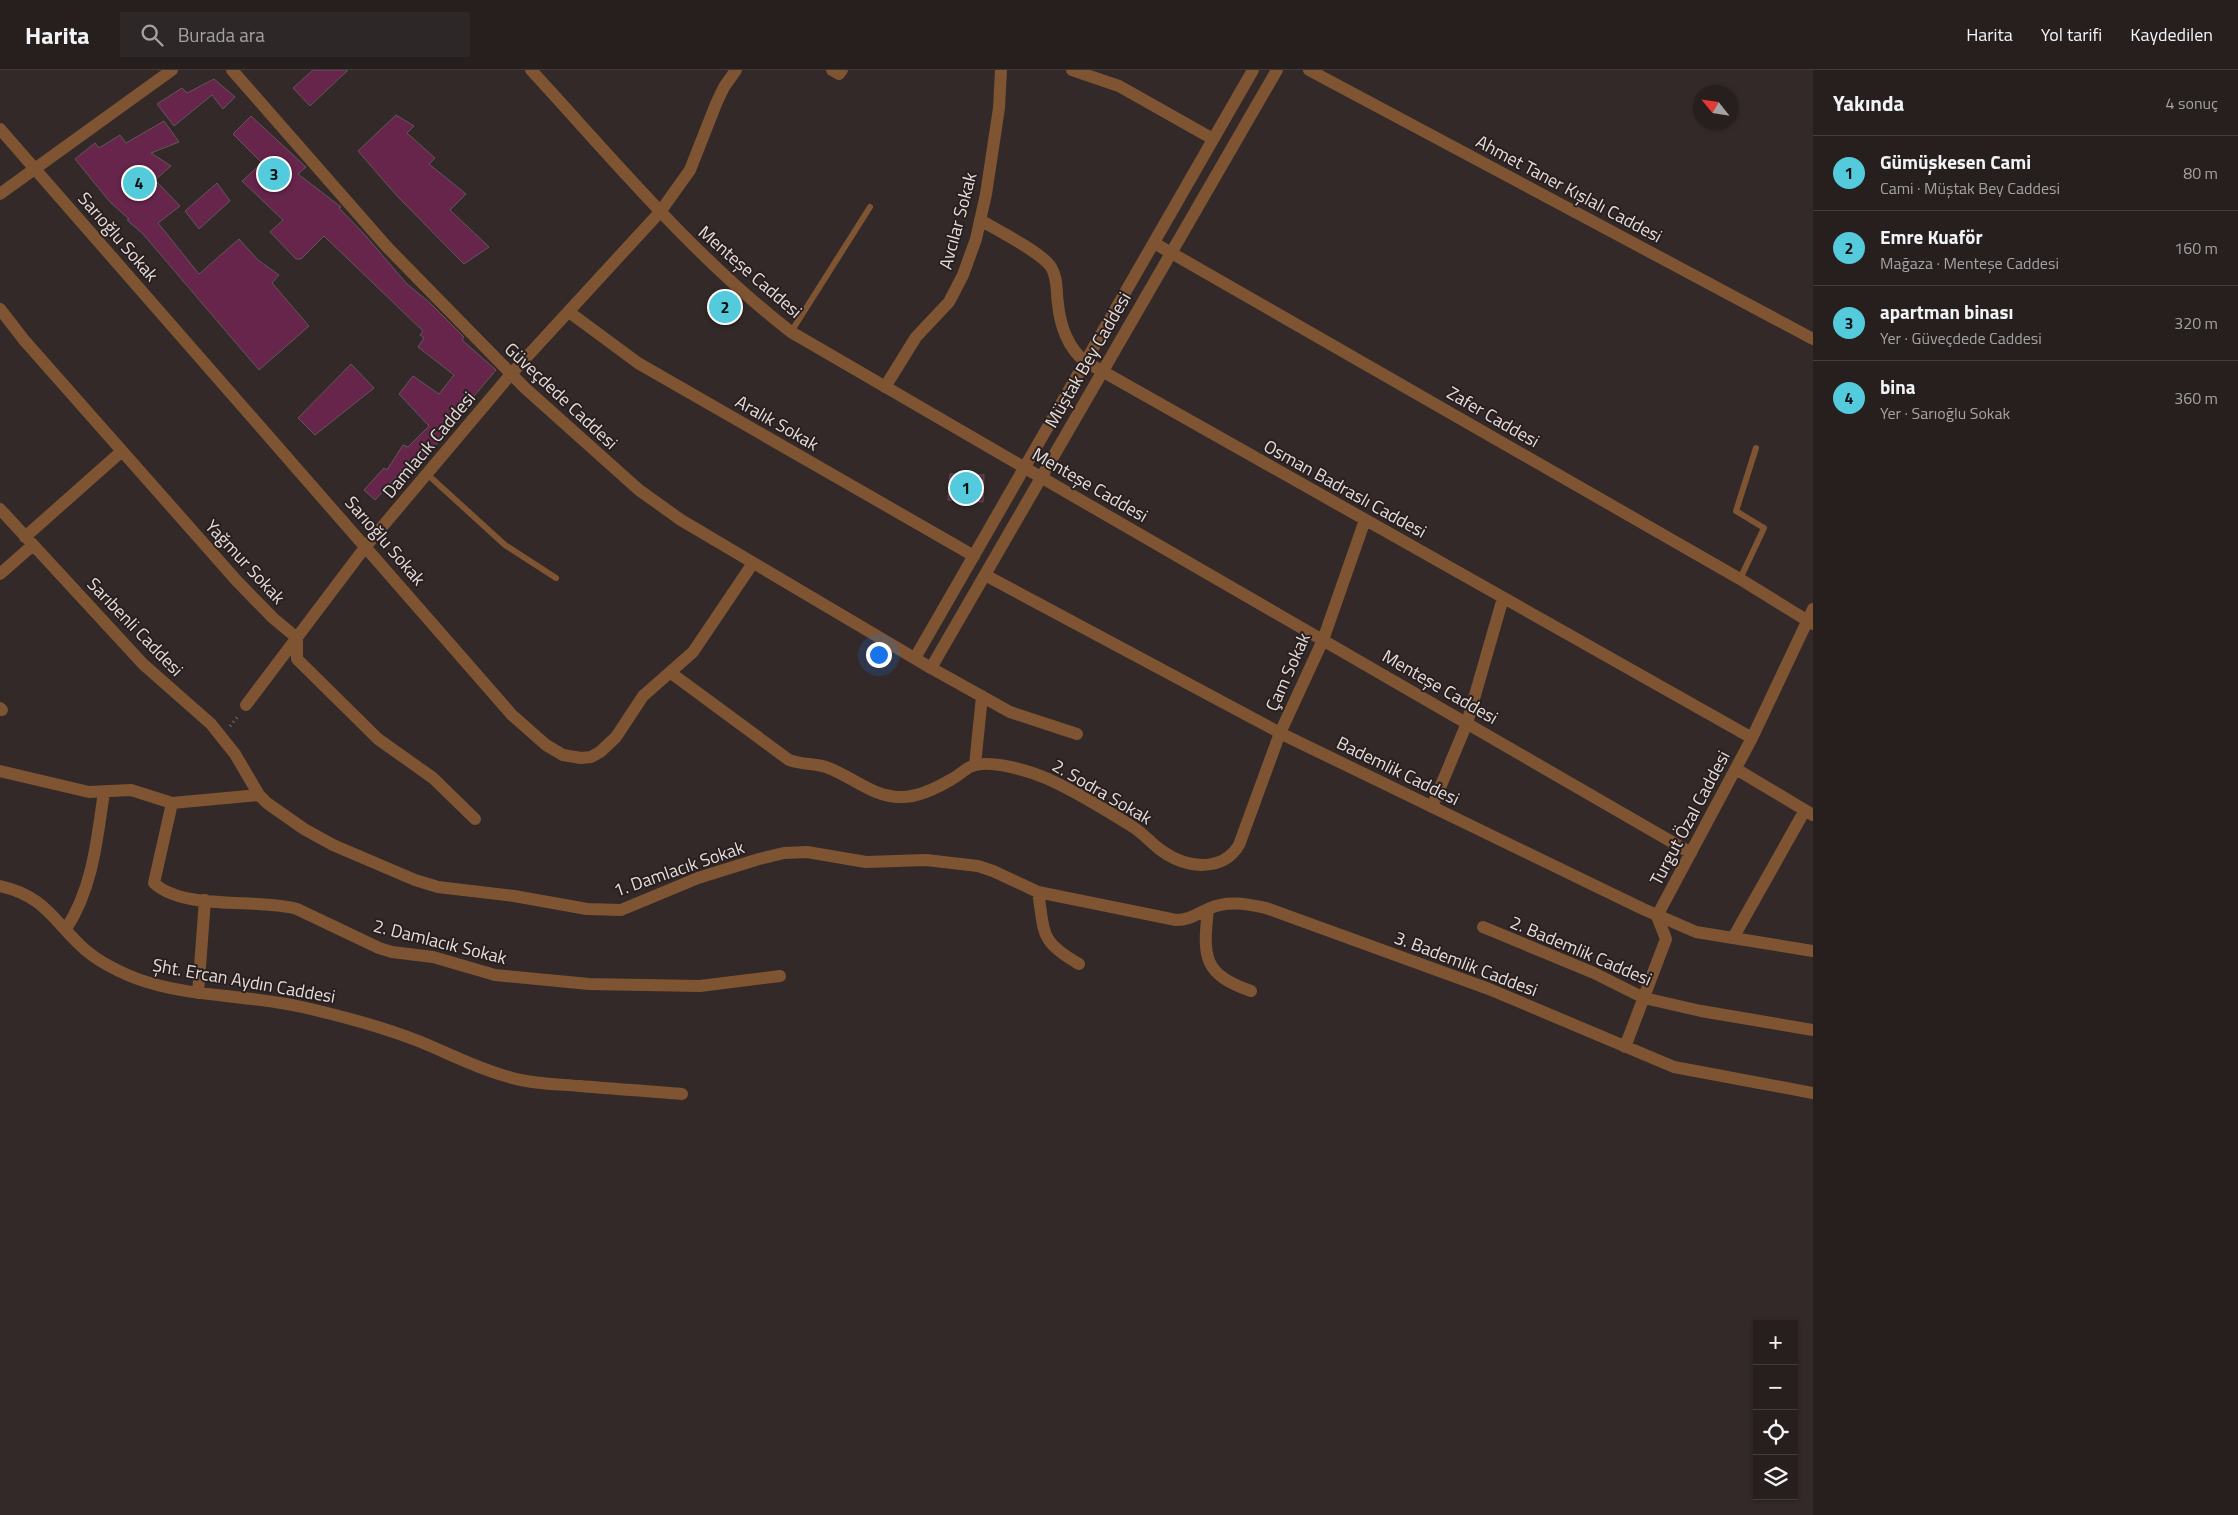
<!DOCTYPE html>
<html lang="tr">
<meta charset="utf-8">
<style>
body{margin:0;font-family:"Titillium Web",sans-serif;background:#2e2727;color:#f1f3f6}
.controls{position:absolute;right:15px;bottom:15px;display:grid;overflow:hidden;border-radius:0px;box-shadow:0 1px 4px #0004}
.controls button{width:45px;height:45px;display:grid;place-items:center;padding:0;border:0;border-bottom:1px solid #423d3c;background:#261f1e;color:#f1f3f6;font:25px sans-serif}
.compass{position:absolute;left:1693px;top:15px;width:45px;height:45px;border-radius:50%;background:#261f1e;box-shadow:0 1px 4px #0004;rotate:300deg}
.you{position:absolute;left:878px;top:584px;width:18px;height:18px;margin:-12px;border:4px solid #fff;border-radius:50%;background:#1a73e8;box-shadow:0 0 0 8px #1a73e833}
.badge{display:grid;place-items:center;width:32px;height:32px;border-radius:50%;background:#54cadd;color:#111;font-size:16px;font-weight:700}
.pin{position:absolute;translate:-50% -50%;border:2px solid #fff;box-shadow:0 1px 5px #0006}
.list{margin:0;padding:0;list-style:none}
h2{display:flex;justify-content:space-between;align-items:center;height:65px;margin:0;padding:0 20px;font-size:21px}
h2 small{font-size:16px;font-weight:400;color:#a4a2a4}
.list li{display:grid;grid-template-columns:32px 1fr auto;gap:15px;align-items:center;box-sizing:border-box;height:75px;padding:0 20px;border-top:1px solid #423d3c}
.list b{display:block;font-size:19px;white-space:nowrap}
.list p{margin:0;font-size:16px;white-space:nowrap;color:#a4a2a4}
.list em{font-size:16px;font-style:normal;color:#a4a2a4}
.icon{flex:none;width:28px;height:28px;fill:none;stroke:currentColor;stroke-width:2;stroke-linecap:round;stroke-linejoin:round}
.map{position:relative;flex:none;width:1813px;height:1445px;overflow:hidden}
header{display:flex;align-items:center;gap:30px;box-sizing:border-box;height:70px;padding:0 25px;background:#261f1e;border-bottom:1px solid #423d3c}
header strong{font-size:24px}
nav{display:flex;gap:28px;margin-inline-start:auto;font-size:18px}
.search{width:350px;height:45px;background:#2e2727;display:flex;align-items:center;gap:12px;box-sizing:border-box;padding:0 18px;border-radius:0px;color:#a4a2a4;font-size:19px}
main{display:flex}
aside{flex:1;background:#261f1e}
.map>svg:first-child{display:block}
.building{fill:#68254c;stroke:#61575b}
.lines{fill:none;stroke-linecap:round;stroke-linejoin:round}
.path{stroke:#7d7473;stroke-width:3;stroke-dasharray:1 4;stroke-linecap:butt}
.service{stroke:#7f5432;stroke-width:6}
.minor{stroke:#7f5432;stroke-width:12}
.tertiary{stroke:#7f5432;stroke-width:12}
.labels{text-anchor:middle;stroke-width:4;stroke-linejoin:round;paint-order:stroke}
.street-label{font-size:18px;fill:#e3dddc;stroke:#291f1f}
</style>
<header>
<strong>Harita</strong>
<div class="search"><svg class="icon" aria-label="search" viewBox="0 0 24 24"><circle cx="10" cy="10" r="6"/><path d="M15 15l6 6"/></svg>Burada ara</div>
<nav><a>Harita</a><a>Yol tarifi</a><a>Kaydedilen</a></nav>
</header>
<main>
<div class="map">
<svg width="1813" height="1445" viewBox="0 0 1813 1445">
<rect width="100%" height="100%" fill="#332928"/>
<path class="building" d="M313 0H348L310 36 293 18Z
M214 9 235 27 223 39 212 25 174 56 157 34 182 18 187 23Z
M396 45 414 56 407 63 435 88 429 94 466 124 450 140 489 177 464 194 398 127 358 81Z
M251 46 306 97 298 104 341 137 339 138 365 165 407 214 429 232 464 267 462 270 496 300 474 326 472 324 441 369 411 402 405 397 375 430 364 420 384 398 387 400 403 375 408 377 429 356 399 324 413 306 439 324 454 305 418 277 424 268 420 265 423 261 324 166 301 189H296L270 162 283 150 242 111 262 93 233 64Z
M164 51 179 72 151 83 171 96 155 110 180 136 158 153 199 204 239 169 258 190 279 205 272 213 309 256 259 300 143 164 127 150 129 149 110 132 75 89 95 73 99 78 120 65 126 73Z
M217 113 230 131 199 159 185 141Z
M351 294 374 318 315 365 298 348Z
M950 404 984 405 983 432 948 430Z"/>
<g class="lines">
<path class="path" d="M230 656 239 645"/>
<path class="service" d="M791 262 870 137
M427 404 505 475 556 508
M1740 509 1764 458 1736 441 1756 378"/>
<path class="minor" d="M832 0 839 4 842 0
M1072 0 1119 16 1213 69
M1309 0 1813 269
M0 59 512 645 546 675 563 685 581 688 591 687 600 682 616 667 643 626 693 582 753 493
M980 150C997 160 1041 182 1051 197 1058 208 1056 221 1058 234 1060 255 1068 279 1086 292L1752 668
M1154 173 1740 509 1813 554
M0 239 24 270 236 510 273 548 297 568V589L378 669 433 708 475 749
M569 242 638 293 974 486
M885 317 916 267 949 232 963 205 976 169 986 124 999 38 1001 0
M1025 398 1691 783
M0 439 143 594 211 654 235 684 259 725 267 733 304 759 333 775 415 810 438 817 514 826 587 839 621 840 698 808 759 789 784 783 807 782 866 792 926 790 978 796 993 801 1038 822 1176 850C1190 850 1196 844 1208 839 1228 830 1246 834 1266 838L1489 919 1674 997 1813 1023
M25 467 122 381
M0 504 33 475
M931 598 1010 642 1077 664
M671 603 789 690C802 695 814 693 826 697 852 706 873 728 902 727 919 727 937 718 952 709 958 706 964 700 970 697 988 688 1030 701 1048 709 1077 722 1106 740 1133 757 1144 764 1152 774 1162 781 1186 798 1222 803 1239 775L1280 663 1323 570 1365 450
M246 635 366 476 511 304 660 142 690 100 716 34 724 17 736 0
M0 638 2 640
M975 695 982 626
M1736 699 1813 745
M0 701 89 722 131 720 172 733 259 725
M172 733 154 813C183 841 258 828 297 839L379 878 392 882 433 887 495 905 589 914 700 916 780 906
M1432 737 1467 653 1503 528
M0 816C42 825 52 848 80 875 95 890 115 900 135 908 188 928 246 924 302 937 342 946 383 957 421 972 450 984 478 999 509 1007 532 1014 556 1014 580 1016 614 1019 648 1021 682 1024
M1038 822C1045 864 1039 871 1079 894
M1208 839C1203 886 1202 904 1251 921
M1483 857 1594 903 1644 928 1701 941 1813 960
M66 859C93 818 97 769 104 722
M1733 868 1805 740
M198 923 205 830
M1625 977 1666 869 1657 846 1752 668 1813 539"/>
<path class="tertiary" d="M232 0 387 177 525 318 639 420 681 450 931 598 1277 0
M531 0C615 91 693 186 791 262L1025 398
M0 124 172 0
M985 505 1286 666 1643 839 1696 862 1813 881
M915 588 1253 0"/>
</g>
<g class="labels">
<g class="street-label">
<text transform="translate(1569 119) rotate(28)" y="6">Ahmet Taner Kışlalı Caddesi</text>
<text transform="translate(958 151) rotate(-75)" y="6">Avcılar Sokak</text>
<text transform="translate(118 167) rotate(49)" y="6">Sarıoğlu Sokak</text>
<text transform="translate(750 202) rotate(41)" y="6">Menteşe Caddesi</text>
<text transform="translate(1088 290) rotate(-60)" y="6">Müştak Bey Caddesi</text>
<text transform="translate(561 326) rotate(43)" y="6">Güveçdede Caddesi</text>
<text transform="translate(1493 347) rotate(30)" y="6">Zafer Caddesi</text>
<text transform="translate(777 353) rotate(30)" y="6">Aralık Sokak</text>
<text transform="translate(429 375) rotate(-50)" y="6">Damlacık Caddesi</text>
<text transform="translate(1090 415) rotate(30)" y="6">Menteşe Caddesi</text>
<text transform="translate(1345 419) rotate(29)" y="6">Osman Badraslı Caddesi</text>
<text transform="translate(385 471) rotate(49)" y="6">Sarıoğlu Sokak</text>
<text transform="translate(245 492) rotate(47)" y="6">Yağmur Sokak</text>
<text transform="translate(135 557) rotate(46)" y="6">Sarıbenli Caddesi</text>
<text transform="translate(1288 602) rotate(-66)" y="6">Çam Sokak</text>
<text transform="translate(1440 617) rotate(30)" y="6">Menteşe Caddesi</text>
<text transform="translate(1398 701) rotate(26)" y="6">Bademlik Caddesi</text>
<text transform="translate(1102 722) rotate(30)" y="6">2. Sodra Sokak</text>
<text transform="translate(1690 748) rotate(-62)" y="6">Turgut Özal Caddesi</text>
<text transform="translate(679 799) rotate(-19)" y="6">1. Damlacık Sokak</text>
<text transform="translate(440 872) rotate(14)" y="6">2. Damlacık Sokak</text>
<text transform="translate(1581 881) rotate(23)" y="6">2. Bademlik Caddesi</text>
<text transform="translate(1466 894) rotate(21)" y="6">3. Bademlik Caddesi</text>
<text transform="translate(244 911) rotate(10)" y="6">Şht. Ercan Aydın Caddesi</text>
</g>
</g>
</svg>
<div class="controls">
<button>+</button>
<button>−</button>
<button><svg class="icon" aria-label="locate" viewBox="0 0 24 24"><circle cx="12" cy="12" r="6"/><path d="M12 2v4M12 18v4M2 12h4M18 12h4"/></svg></button>
<button><svg class="icon" aria-label="layers" viewBox="0 0 24 24"><path d="M12 4l9 5-9 5-9-5zM3 14l9 5 9-5"/></svg></button>
</div>
<svg class="compass" viewBox="-18 -18 36 36"><path d="M0-13l5 13h-10z" fill="#e53935"/><path d="M0 13l5-13h-10z" fill="#a4a2a4"/></svg>
<div class="you"></div>
<div class="pin badge" style="left:966px;top:418px">1</div>
<div class="pin badge" style="left:725px;top:237px">2</div>
<div class="pin badge" style="left:274px;top:104px">3</div>
<div class="pin badge" style="left:139px;top:113px">4</div>
</div>
<aside>
<h2>Yakında<small>4 sonuç</small></h2>
<ul class="list">
<li><span class="badge">1</span><div><b>Gümüşkesen Cami</b><p>Cami · Müştak Bey Caddesi</p></div><em>80 m</em></li>
<li><span class="badge">2</span><div><b>Emre Kuaför</b><p>Mağaza · Menteşe Caddesi</p></div><em>160 m</em></li>
<li><span class="badge">3</span><div><b>apartman binası</b><p>Yer · Güveçdede Caddesi</p></div><em>320 m</em></li>
<li><span class="badge">4</span><div><b>bina</b><p>Yer · Sarıoğlu Sokak</p></div><em>360 m</em></li>
</ul>
</aside>
</main>
